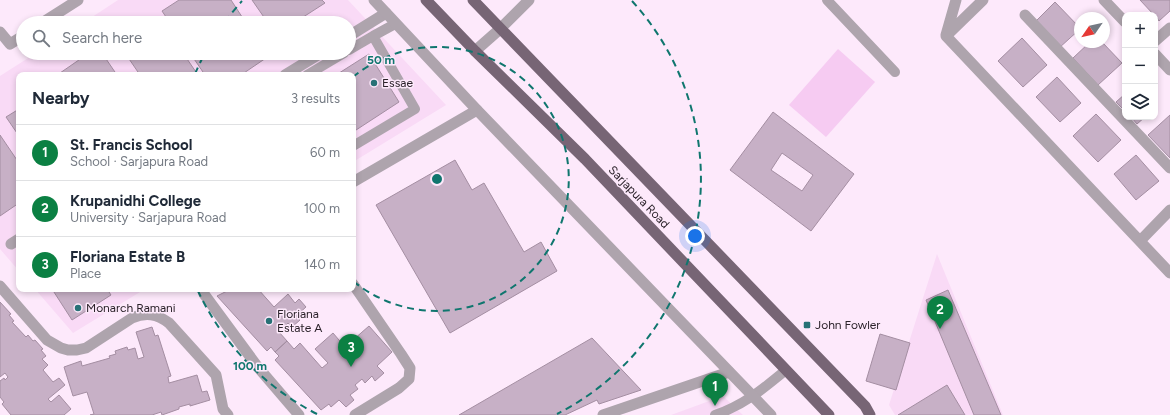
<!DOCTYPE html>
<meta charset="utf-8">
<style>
body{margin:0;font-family:Figtree,sans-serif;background:#f6f6f7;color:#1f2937}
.controls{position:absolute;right:12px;top:12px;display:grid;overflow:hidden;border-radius:8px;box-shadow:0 2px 6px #0003}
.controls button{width:36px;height:36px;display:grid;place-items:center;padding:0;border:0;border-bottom:1px solid #e0e1e3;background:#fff;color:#1f2937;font:20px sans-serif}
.compass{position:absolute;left:1074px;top:12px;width:36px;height:36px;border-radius:50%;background:#fff;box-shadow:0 2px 6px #0003;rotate:236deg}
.you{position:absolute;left:695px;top:236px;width:14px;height:14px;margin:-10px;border:3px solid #fff;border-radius:50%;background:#1a73e8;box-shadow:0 0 0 6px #1a73e833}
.badge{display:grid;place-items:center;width:26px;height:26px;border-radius:50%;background:#0b8043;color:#fff;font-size:13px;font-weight:700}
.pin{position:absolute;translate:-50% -33px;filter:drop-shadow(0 1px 2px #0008)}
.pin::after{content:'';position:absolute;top:21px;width:14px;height:12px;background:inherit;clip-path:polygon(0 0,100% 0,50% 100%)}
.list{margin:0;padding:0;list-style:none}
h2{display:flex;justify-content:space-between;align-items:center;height:52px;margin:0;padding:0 16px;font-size:17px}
h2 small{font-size:13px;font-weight:400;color:#747a83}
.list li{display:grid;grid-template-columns:26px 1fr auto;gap:12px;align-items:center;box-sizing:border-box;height:56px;padding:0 16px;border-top:1px solid #e0e1e3}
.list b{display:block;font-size:15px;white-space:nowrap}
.list p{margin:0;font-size:13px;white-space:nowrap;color:#747a83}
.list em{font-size:13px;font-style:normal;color:#747a83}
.icon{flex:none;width:22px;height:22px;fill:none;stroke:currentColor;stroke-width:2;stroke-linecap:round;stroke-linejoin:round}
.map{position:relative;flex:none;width:1170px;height:415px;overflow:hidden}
.search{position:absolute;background:#fff;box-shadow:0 2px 6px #0003;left:16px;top:16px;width:340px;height:44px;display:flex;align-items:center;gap:10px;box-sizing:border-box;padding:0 14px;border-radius:22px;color:#747a83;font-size:15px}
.panel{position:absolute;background:#fff;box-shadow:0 2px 6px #0003;left:16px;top:72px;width:340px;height:220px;border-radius:8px}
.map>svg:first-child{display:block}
.built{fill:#f9daf6}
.green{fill:#f6cbf2}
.building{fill:#c7b0c6;stroke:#a48ea2;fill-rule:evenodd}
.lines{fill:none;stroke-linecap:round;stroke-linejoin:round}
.service{stroke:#aea4ad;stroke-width:10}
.minor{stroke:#aea4ad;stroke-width:11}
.tertiary{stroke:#aea4ad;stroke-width:11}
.primary{stroke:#776575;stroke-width:11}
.ring{fill:none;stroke:#0f766e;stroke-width:2;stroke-dasharray:7 5}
.poi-dot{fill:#277176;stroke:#fde9fb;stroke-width:1.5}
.labels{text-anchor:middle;stroke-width:3;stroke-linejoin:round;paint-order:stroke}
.poi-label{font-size:12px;fill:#2b222a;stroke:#fde9fb;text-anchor:start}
.street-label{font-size:12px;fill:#2b222a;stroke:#fde9fb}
.centre{fill:#0f766e;stroke:#fde9fb;stroke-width:2}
.ring-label{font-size:12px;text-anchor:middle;font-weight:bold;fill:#0f766e;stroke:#fde9fb;stroke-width:3;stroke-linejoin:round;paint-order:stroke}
</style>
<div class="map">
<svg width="1170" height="415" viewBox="0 0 1170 415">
<rect width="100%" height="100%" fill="#fde9fb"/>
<path class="built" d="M118 0H348L446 105 353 162V75H19V271L0 249V76L36 53H349V23H83Z
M937 254 1003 415H895L889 405Z
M35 289H145L73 333Z
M723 396 743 415H671Z"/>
<path class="green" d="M838 49 875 82 826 137 789 105Z"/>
<path class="building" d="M179 0H231L246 23H170L162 11Z
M252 0H322L325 3 294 23H268Z
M1140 0H1170V11L1159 21 1155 15H1154Z
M1055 2 1080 28V29L1059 48 1035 22Z
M1022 38 1047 65 1023 87 998 61Z
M1090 42H1102L1122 63 1098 85 1073 58Z
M89 53H102L117 75H61L60 73Z
M125 53H183L198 75H140Z
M190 53H267L269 56 241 75H205Z
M369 54 399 102 353 132V75H336Z
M1057 77 1081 103 1060 122 1036 97Z
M1125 94V111L1116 102Z
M19 109V136L6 117Z
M773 112 854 174 811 231 730 170ZM782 153 813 175 802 191 771 170Z
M1096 114 1121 140 1098 162 1073 136Z
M1170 115V158L1148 135Z
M1131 117H1145L1137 124Z
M0 135 19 163V203L0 216Z
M1136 155 1159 181 1136 200 1114 174Z
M455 160 472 190 484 183 524 252 541 242 557 271 450 333 376 205Z
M52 289H107L111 295 72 320Z
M228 289H258L274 307 288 294 295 303 299 299 306 307 296 316 300 320 292 327 288 323 279 332 287 341 275 352 271 347 267 351 217 296 229 290Z
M948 290 1001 415H974L926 300Z
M0 302 11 314 9 315 14 321 12 322 26 337 28 335 33 341 35 340 43 349 41 350 46 356 42 359 48 365 43 370 53 382 59 378 65 385 48 399 51 402 59 395 71 409 64 415H11L2 404 4 402 0 397V381L4 378 5 380 8 377 5 373 0 377Z
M369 326 392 352 377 366 384 373 375 381 372 376 365 383 362 379 355 385 358 389 350 395 354 400 346 407 339 400 331 407 329 404 321 410 275 360 279 356 275 352 287 341 294 349 300 343 322 368 328 363 315 349 333 333 345 347Z
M152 327 155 336 158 335 171 376 168 377 169 383 197 375 202 392 207 391 210 400 190 406V404L179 407V409L162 415 161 412 152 415H90L94 414 87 392 73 396 64 367 81 361 82 366 110 358 109 356 116 354 115 351 127 347 128 350 135 348 138 359 144 357 136 332Z
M880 334 910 343 896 390 866 381Z
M592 338 641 390 599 404 597 400 565 415H459Z
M947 385 965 415H898Z"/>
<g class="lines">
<path class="service" d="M827 0 895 72
M349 50 373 36
M307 75 344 53
M353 146 415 109 373 36 395 24
M715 415C744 405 763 389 786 370"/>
<path class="minor" d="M1104 0 1125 22
M1025 15 1170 168
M42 23 78 0
M0 32 10 44 23 36
M946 35 956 0
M349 36 386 13
M946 36 1170 273
M946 36 983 0
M1155 41 1170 28
M475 51 500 29 529 0
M1155 54 1170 70
M285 75 321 53
M353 182 477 110
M1140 241 1170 210
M11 244 19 239
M353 284 401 354 410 368 409 379 399 388 355 415
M0 286 47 340 61 348 68 350H77L86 348 132 318C146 312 157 314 169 323L216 375 223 409 228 415
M204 289V294L257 366 299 415
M603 415 729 372"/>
<path class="tertiary" d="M374 0 477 110 771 415"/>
<path class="primary" d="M426 0 475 51 585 159 829 415
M473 0 865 406 870 415"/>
</g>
<g class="ring">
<path d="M353 77A132 132 0 1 1 353 281"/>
<path d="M317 414A264 264 0 0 1 198 291M195 74A264 264 0 0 1 205 53M225 22A264 264 0 0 1 242 1M632 1A264 264 0 0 1 557 414"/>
</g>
<g class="poi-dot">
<circle cx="374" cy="83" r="4"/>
<circle cx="78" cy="308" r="4"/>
<circle cx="269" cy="321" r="4"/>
<rect x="803" y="321" width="8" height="8" rx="2"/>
</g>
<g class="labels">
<g class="poi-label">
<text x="382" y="87">Essae</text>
<text x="86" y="312">Monarch Ramani</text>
<text x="277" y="318">Floriana<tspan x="277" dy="14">Estate A</tspan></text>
<text x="815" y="329">John Fowler</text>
</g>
<g class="street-label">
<text transform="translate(639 197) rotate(46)" y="4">Sarjapura Road</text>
</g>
</g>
<circle cx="437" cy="179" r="6" class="centre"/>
<g class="ring-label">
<text x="381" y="64">50 m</text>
<text x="250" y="370">100 m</text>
</g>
</svg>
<div class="controls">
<button>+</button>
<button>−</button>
<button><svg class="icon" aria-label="layers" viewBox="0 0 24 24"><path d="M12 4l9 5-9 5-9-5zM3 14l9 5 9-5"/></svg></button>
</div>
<svg class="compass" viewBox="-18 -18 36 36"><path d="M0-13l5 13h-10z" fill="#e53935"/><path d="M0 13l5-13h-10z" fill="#747a83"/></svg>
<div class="you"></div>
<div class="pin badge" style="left:715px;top:406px">1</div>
<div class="pin badge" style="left:940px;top:329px">2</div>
<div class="pin badge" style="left:351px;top:367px">3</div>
<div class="search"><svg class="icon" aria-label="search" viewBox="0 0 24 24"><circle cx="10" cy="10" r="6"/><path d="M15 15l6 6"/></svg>Search here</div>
<section class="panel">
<h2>Nearby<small>3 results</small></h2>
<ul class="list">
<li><span class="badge">1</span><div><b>St. Francis School</b><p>School · Sarjapura Road</p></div><em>60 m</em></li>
<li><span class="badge">2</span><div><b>Krupanidhi College</b><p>University · Sarjapura Road</p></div><em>100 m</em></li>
<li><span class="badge">3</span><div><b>Floriana Estate B</b><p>Place</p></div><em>140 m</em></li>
</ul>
</section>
</div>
